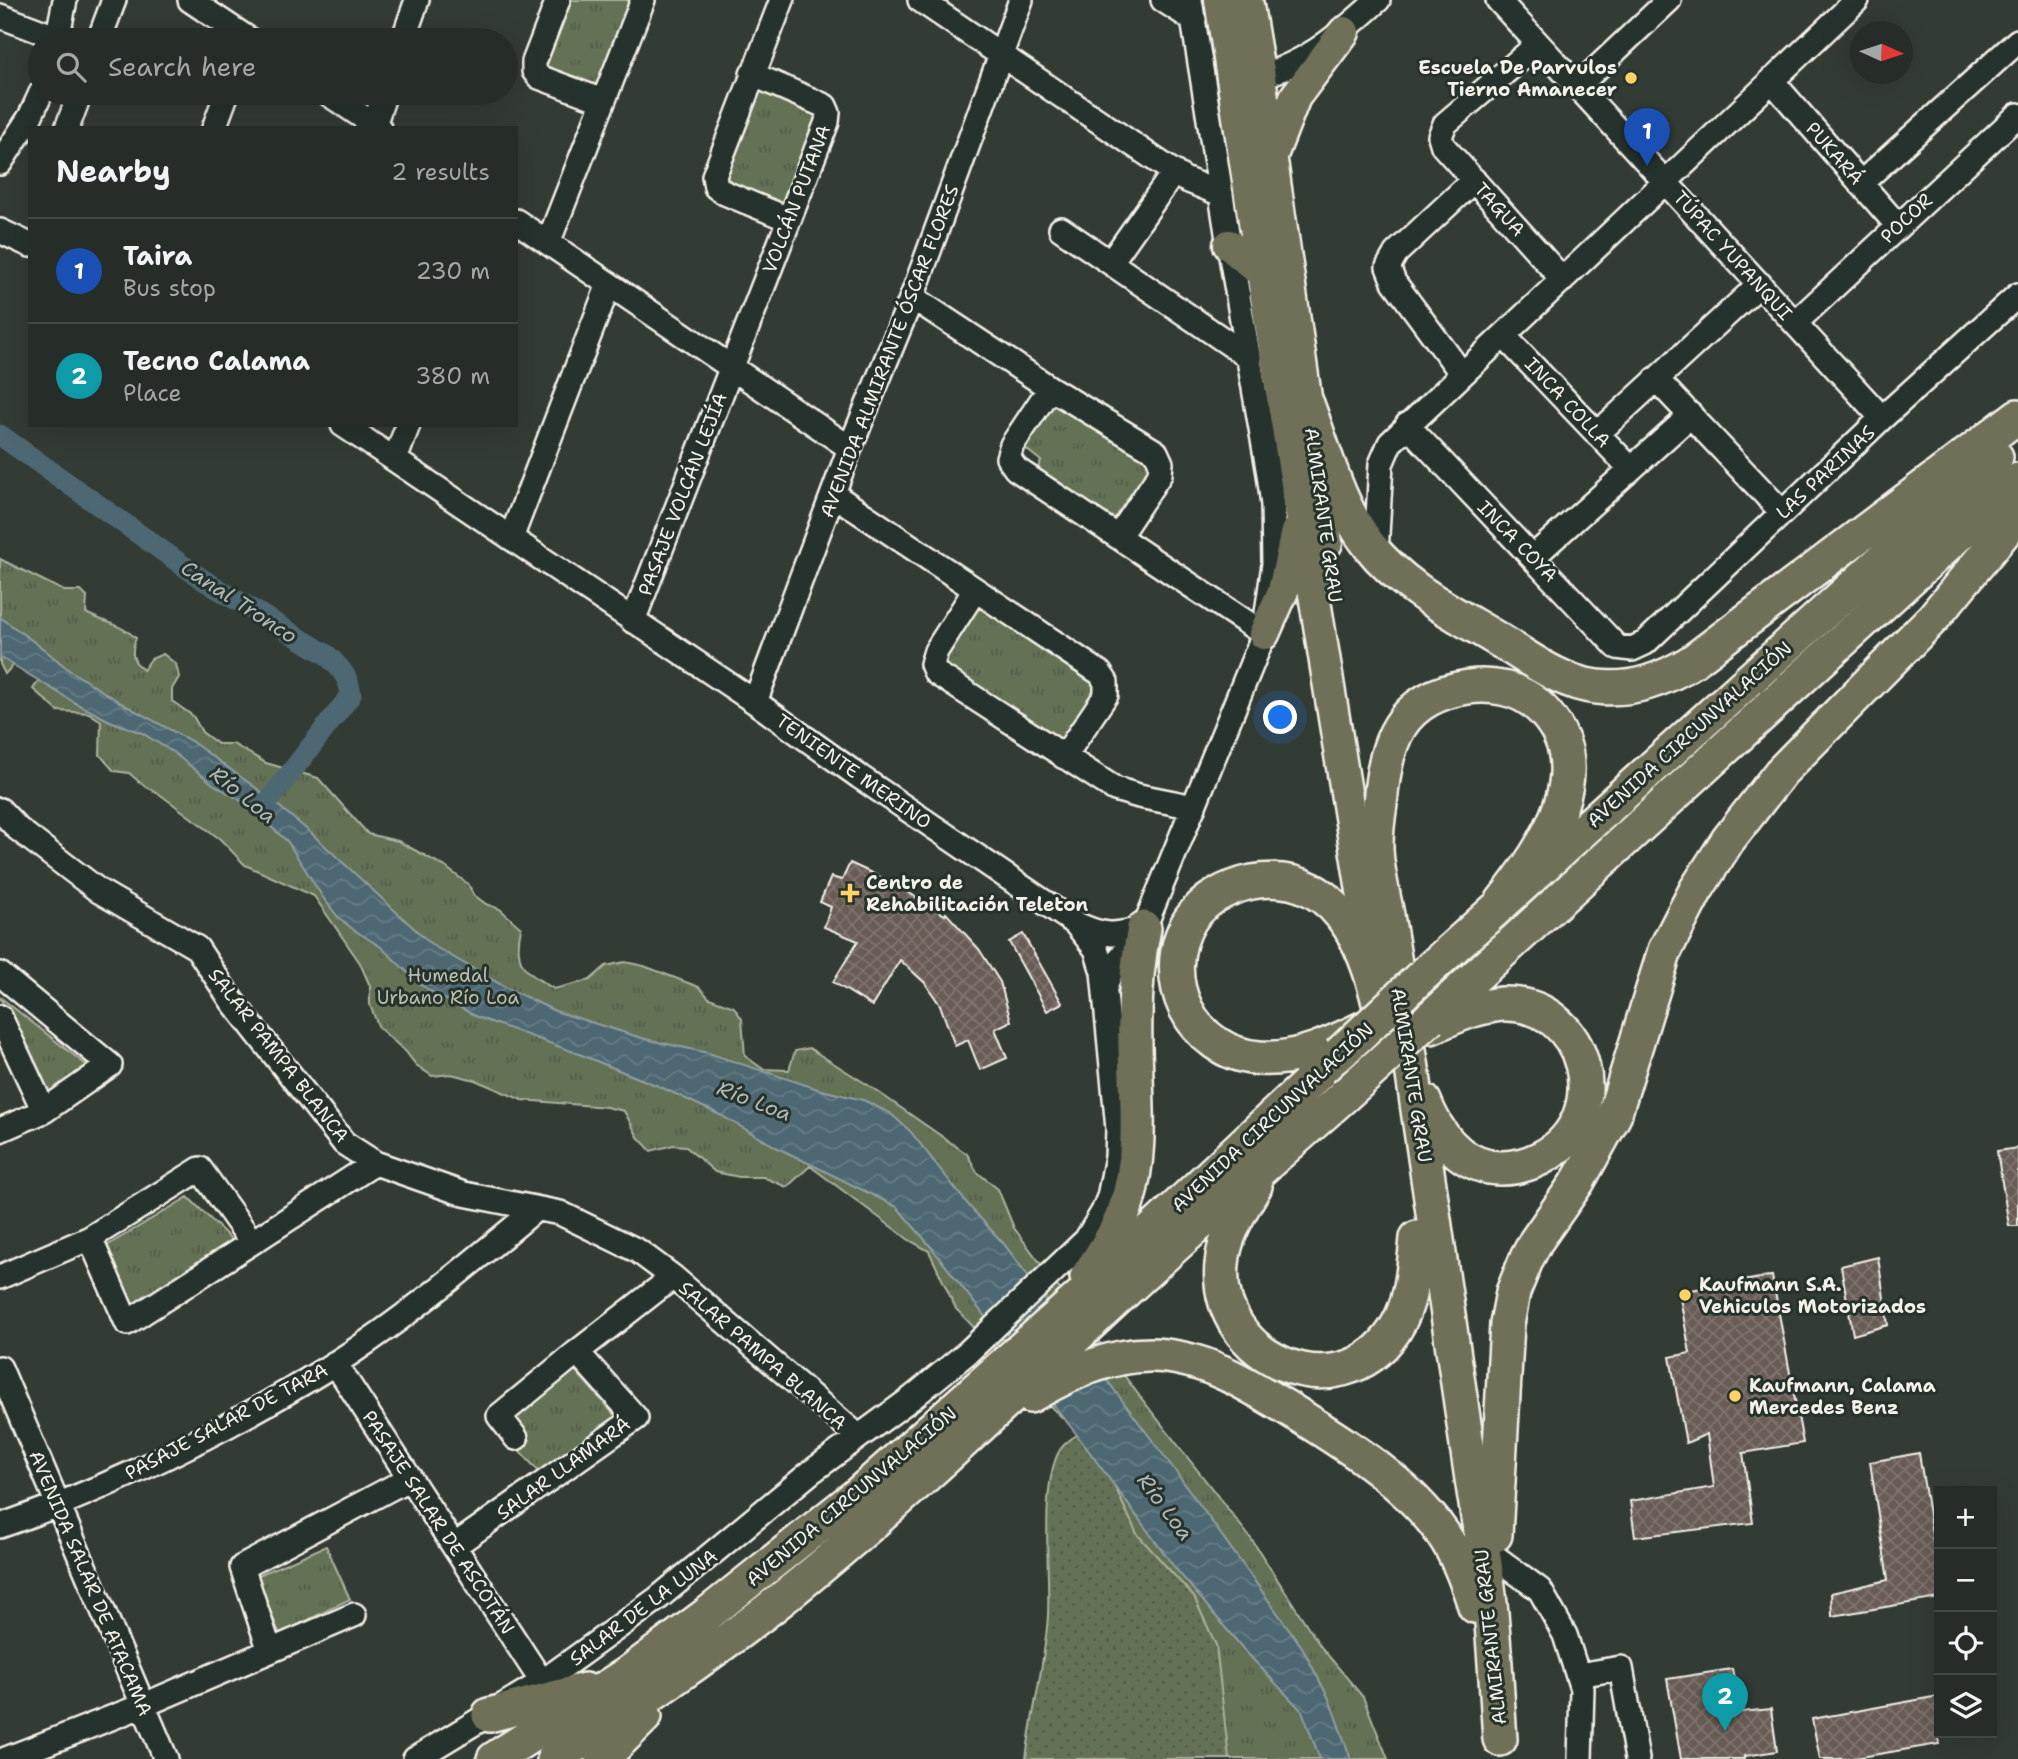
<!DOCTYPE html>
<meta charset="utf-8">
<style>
body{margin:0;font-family:"Shantell Sans",sans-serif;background:#2e3430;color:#f1f3f6}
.controls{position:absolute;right:21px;bottom:21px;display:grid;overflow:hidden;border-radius:0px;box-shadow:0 7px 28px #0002}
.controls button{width:63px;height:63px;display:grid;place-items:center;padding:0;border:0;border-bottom:2px solid #424845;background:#262c28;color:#f1f3f6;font:35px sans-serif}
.compass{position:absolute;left:1850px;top:21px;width:63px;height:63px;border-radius:50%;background:#262c28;box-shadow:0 7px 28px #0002;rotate:93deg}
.you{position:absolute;left:1281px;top:718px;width:24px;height:24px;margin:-18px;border:5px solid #fff;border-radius:50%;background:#1a73e8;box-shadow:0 0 0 10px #1a73e833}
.badge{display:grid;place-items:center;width:46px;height:46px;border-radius:50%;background:#e69b98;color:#fff;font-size:23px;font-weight:700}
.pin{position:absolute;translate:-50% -58px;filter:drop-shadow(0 2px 4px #0008)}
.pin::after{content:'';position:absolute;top:37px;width:24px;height:21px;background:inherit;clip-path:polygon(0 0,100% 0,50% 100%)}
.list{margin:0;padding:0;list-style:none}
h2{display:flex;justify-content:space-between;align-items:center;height:91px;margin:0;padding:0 28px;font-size:30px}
h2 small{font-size:23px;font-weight:400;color:#a4a7a8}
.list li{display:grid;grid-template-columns:46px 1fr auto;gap:21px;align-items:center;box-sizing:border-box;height:105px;padding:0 28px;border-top:2px solid #424845}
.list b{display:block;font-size:26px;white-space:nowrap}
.list p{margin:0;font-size:23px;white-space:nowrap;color:#a4a7a8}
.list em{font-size:23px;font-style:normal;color:#a4a7a8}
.icon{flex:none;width:38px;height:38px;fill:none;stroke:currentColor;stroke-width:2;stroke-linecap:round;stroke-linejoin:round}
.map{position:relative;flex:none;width:2018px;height:1759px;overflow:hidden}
.search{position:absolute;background:#262c28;box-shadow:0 7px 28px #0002;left:28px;top:28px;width:490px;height:77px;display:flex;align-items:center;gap:18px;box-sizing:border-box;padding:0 24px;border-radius:38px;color:#a4a7a8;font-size:26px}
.panel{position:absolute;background:#262c28;box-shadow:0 7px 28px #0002;left:28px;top:126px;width:490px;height:301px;border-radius:0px}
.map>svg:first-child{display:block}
.grass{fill:url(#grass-dots);stroke:#acb29e;stroke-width:2}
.park{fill:url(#park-tufts);stroke:#acb29e;stroke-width:2}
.water{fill:url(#water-waves);stroke:#909ea1;stroke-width:2}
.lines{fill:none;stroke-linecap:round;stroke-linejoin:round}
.canal{stroke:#4d6772;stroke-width:21}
.building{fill:url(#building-cross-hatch);stroke:#f4f1e8;stroke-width:2}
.minor-casing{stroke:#f4f1e8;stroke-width:28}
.major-casing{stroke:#f4f1e8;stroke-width:35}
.highway-casing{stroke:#f4f1e8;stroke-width:38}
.minor{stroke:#26332d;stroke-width:23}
.major{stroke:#706f59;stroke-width:30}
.highway{stroke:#706f59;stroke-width:33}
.highway-bridge-casing{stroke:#f4f1e8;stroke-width:38;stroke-linecap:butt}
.highway-bridge{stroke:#706f59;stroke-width:33}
.poi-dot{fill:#ffd166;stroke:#26332d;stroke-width:2.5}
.labels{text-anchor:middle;stroke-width:6;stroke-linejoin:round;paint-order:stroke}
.poi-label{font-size:19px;font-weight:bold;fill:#f4f1e8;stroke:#26332d;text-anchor:start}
.street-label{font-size:19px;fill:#f4f1e8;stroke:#26332d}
.park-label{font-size:19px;fill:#babead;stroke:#26332d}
.water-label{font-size:21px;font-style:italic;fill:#b1bab9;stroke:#26332d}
</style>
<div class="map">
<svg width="2018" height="1759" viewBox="0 0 2018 1759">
<defs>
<pattern id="grass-dots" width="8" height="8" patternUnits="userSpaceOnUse" patternTransform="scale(1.75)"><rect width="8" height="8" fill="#637254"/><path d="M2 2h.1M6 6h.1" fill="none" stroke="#555b4c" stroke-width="1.8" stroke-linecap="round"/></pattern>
<pattern id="park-tufts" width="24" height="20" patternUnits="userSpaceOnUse" patternTransform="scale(1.75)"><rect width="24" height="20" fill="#637254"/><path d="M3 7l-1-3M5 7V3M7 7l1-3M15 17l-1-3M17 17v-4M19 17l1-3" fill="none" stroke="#555b4c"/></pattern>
<pattern id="water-waves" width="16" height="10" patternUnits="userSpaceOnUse" patternTransform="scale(1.75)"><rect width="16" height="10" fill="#4d6772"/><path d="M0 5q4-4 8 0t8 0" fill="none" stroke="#677d86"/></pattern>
<pattern id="building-cross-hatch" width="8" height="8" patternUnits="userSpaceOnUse" patternTransform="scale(1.75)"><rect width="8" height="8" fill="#685c55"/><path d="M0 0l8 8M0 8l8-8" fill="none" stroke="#7e746d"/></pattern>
</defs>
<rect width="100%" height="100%" fill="#333b35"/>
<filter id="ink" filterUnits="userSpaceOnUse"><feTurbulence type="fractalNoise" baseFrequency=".0143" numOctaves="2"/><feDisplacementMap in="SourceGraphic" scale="14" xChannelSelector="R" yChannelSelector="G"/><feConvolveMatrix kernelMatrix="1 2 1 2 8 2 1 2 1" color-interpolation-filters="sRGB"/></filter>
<g filter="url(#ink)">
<path class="grass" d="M1077 1435 1320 1759H1026C1032 1710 1045 1664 1048 1615 1050 1571 1041 1497 1056 1458 1060 1447 1067 1441 1077 1435Z"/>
<path class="park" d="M567 0H631L598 88 542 66Z
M760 89 824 116 787 208 722 181Z
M1046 394 1147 460 1150 481 1125 518 1106 522 1035 474 1041 461 1015 440Z
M0 559 64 591H81L87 597 86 613C103 622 122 625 136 638 131 652 131 660 143 670L151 659 163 654 176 664 179 677 172 689V701L193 716 202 732 218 744H233L266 763 318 778 368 834 398 841 444 866 468 884 474 895 486 904 500 909 521 928C513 965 524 971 554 989L590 980 606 966 625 962 644 966 699 987 709 998 734 1007 742 1019 745 1056 763 1069 789 1070 795 1051 809 1048 868 1085 967 1154 977 1172 998 1189 1014 1228 1138 1394 1252 1540 1321 1647 1363 1697 1388 1759H1229L1216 1645 1194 1597 1137 1534 1097 1449 1053 1409 956 1309 929 1251 909 1240 810 1166 787 1187 763 1177H739L715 1172 685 1146 673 1145 651 1151 638 1137 624 1111 606 1107 522 1100 475 1080 451 1074 432 1076 416 1065 406 1052 379 1028 370 1005V986L360 963 314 896 245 865 220 839 158 793 144 786 129 773 114 771 100 755 101 721 89 713 58 711 33 689 40 678 17 661 5 674 0 664Z
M977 605 1102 685 1064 745 938 665Z
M0 997 90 1068 46 1098Z
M188 1197 234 1242 131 1309 105 1247Z
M574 1369 617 1418 542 1475 519 1450 530 1440 512 1418Z
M326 1546 350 1599 280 1634 254 1577Z"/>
<path class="water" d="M0 617 45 650 69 670 121 703 191 741 263 793 311 833 432 945 507 988 555 1011 645 1039 708 1053 821 1090 863 1100 890 1113 910 1131 970 1207 1004 1244 1171 1465 1302 1647 1329 1699 1351 1759H1320L1302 1711 1245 1651 1175 1568 1077 1435 931 1247 897 1207 778 1148 722 1116 663 1088 574 1052 477 1017 422 986 381 947 354 930 338 917 324 899 287 841 243 802 213 784 174 753 142 733 110 721 77 704 0 657Z"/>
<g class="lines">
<path class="canal" d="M0 435 202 579 327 655C340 668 349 676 351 695L264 807"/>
</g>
<path class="building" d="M850 863 891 882 945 915 946 913 979 949 1000 982 1011 1021 995 1029 1007 1058 980 1070 968 1040 955 1046 940 1005 925 983 900 960 872 1006 833 982 858 941 824 927 831 907 820 902 831 877 842 880Z
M1023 934 1062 1003 1047 1011 1009 942Z
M2018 1148V1226H2009L1997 1151Z
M1878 1257 1888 1325 1853 1335 1841 1266Z
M1772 1276 1803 1443 1743 1453 1753 1523 1635 1537 1630 1501 1714 1487 1707 1434 1686 1443 1670 1357 1690 1353 1679 1292Z
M1919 1453 1939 1576V1598L1832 1616 1831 1593 1888 1580 1870 1462Z
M1732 1669 1741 1712 1771 1709 1777 1751 1745 1756V1759H1681L1667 1679Z
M1939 1696V1744L1849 1759H1820L1812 1719Z"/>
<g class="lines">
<defs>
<path id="minor" d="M190 0 250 40
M558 0 534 62V71L539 77 603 101
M782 0 714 176 716 187 725 193 788 219
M920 0 1184 179 1221 194
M1163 0 1194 20
M1498 0 1882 418
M0 16 58 38
M57 40 65 0
M99 40 114 0
M403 40 417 0
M1538 44 1445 124 1440 136 1443 146 1563 280
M1771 80 1898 226
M1245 81C1304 66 1334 40 1378 0
M1578 86 1669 0
M327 93 379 128
M67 128 80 93
M214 128 227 93
M373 128 385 93
M0 163 30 117 41 93
M1861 183 2018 41
M516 221 850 448
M1061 229 1250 358
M0 231 30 245
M548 243 643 0
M1111 262 1174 172
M912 297 1050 388 1156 452 1161 463 1160 474 1118 537
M1795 323 2018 115
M1504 336 1631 469
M1462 374 1394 282 1388 267 1396 253 1474 180
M1656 379 1782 512
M1050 388 1012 445 1008 458 1016 469 1264 634
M343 425 755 702 860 777 1075 923 1096 949 1103 972 1118 1129 1117 1157 1109 1197 1103 1212 1086 1240 968 1352 913 1397 811 1472 657 1599 542 1682 415 1759
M1407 425 1617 647 1632 649 1645 643 1882 418 2018 295
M1597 434 1760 284
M395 460 408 425
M834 495 1100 673 1106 682V695L1064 757
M511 538 609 284
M1376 553 1381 464 1390 443 1857 0
M1533 557 1691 415
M975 590 936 651 932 664 936 673 1115 789 1139 796 1194 807
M633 621 827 122 828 113 825 106 752 74
M755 702 850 448 912 297 1021 0
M0 810 18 829 99 891 197 948 232 1001 344 1143 375 1163 464 1194 560 1213 638 1251 673 1277 858 1436
M1077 924C1104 937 1116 936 1144 928
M0 974 110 1065 44 1111 0 1017
M1105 988 1112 968 1144 928 1264 634 1274 564 1273 505 1269 474 1229 245 1190 0
M0 1130 44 1111
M90 1238 127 1323 375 1163
M0 1277 90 1238 200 1169 252 1242
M335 1363 542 1682
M0 1368 166 1759
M516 1438 499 1416 577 1352 673 1277
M0 1526C116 1486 229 1429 334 1364 405 1319 471 1263 536 1209
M454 1546 636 1418 577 1352
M1494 1556 1540 1590 1565 1635 1582 1689 1580 1759
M270 1651 242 1567 410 1478
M1578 1675 1621 1668 1637 1759
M6 1759 144 1705 354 1615"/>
<path id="major" d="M1220 0 1262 273 1374 965
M1247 0 1260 77 1327 543
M1273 153 1295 97 1344 32
M1229 245 1262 273
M1264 634 1283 591 1296 532"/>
<path id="highway" d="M1307 404C1325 452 1338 505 1369 545 1402 587 1452 612 1497 639 1529 658 1560 683 1597 687 1633 691 1663 680 1693 661L2018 416
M1423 975 1996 457
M1430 1018 2018 480
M1364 1028C1331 1044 1296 1061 1259 1058 1191 1053 1155 977 1190 920 1204 899 1228 887 1252 882 1346 866 1374 966 1386 1038
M1424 1101C1436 1132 1456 1160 1489 1167 1507 1170 1525 1166 1541 1158 1618 1119 1587 1000 1502 1004 1477 1006 1453 1017 1431 1027
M1255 1186C1241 1209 1224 1236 1222 1264 1213 1359 1339 1414 1394 1331 1412 1304 1414 1269 1417 1238
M1087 1277C1101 1255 1118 1231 1126 1206 1143 1153 1136 1101 1135 1046 1134 1006 1136 967 1144 928
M1030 1396C1067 1375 1106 1355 1150 1355 1205 1355 1254 1388 1300 1416 1353 1449 1406 1482 1443 1534 1458 1556 1467 1581 1475 1606
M1495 1535 1507 1324 1513 1292 1527 1258 1536 1241 1578 1181 1614 1116 1665 950 1696 890 1728 840 1781 772 1934 617 2018 515
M489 1715 585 1690
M1500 1739C1497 1697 1495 1655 1491 1613 1485 1552 1473 1491 1465 1431 1448 1313 1430 1194 1413 1075 1405 1022 1396 969 1387 915 1383 893 1376 868 1376 846 1376 832 1378 817 1380 804 1385 742 1399 697 1468 687 1491 684 1517 688 1535 703 1605 764 1545 847 1502 902
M494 1759 627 1674 705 1616 857 1495 1102 1277 1339 1054
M554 1759C632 1708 710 1656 783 1598 901 1503 1010 1398 1121 1295 1195 1227 1270 1161 1345 1095
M602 1759 645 1716"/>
</defs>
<use href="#minor" class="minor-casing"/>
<use href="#major" class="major-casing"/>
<use href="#highway" class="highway-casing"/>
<use href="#minor" class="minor"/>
<use href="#major" class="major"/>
<use href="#highway" class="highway"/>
<defs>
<path id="highway-bridge" d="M1339 1054 1423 975
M1345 1095 1430 1018"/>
</defs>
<use href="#highway-bridge" class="highway-bridge-casing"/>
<use href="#highway-bridge" class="highway-bridge"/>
</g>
</g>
<g class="poi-dot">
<circle cx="1631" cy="78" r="7"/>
<path d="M846.5 882.5h7v7h7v7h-7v7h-7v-7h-7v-7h7z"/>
<circle cx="1685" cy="1295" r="7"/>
<circle cx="1735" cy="1396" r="7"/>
</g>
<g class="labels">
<g class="poi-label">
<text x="1617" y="74" text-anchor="end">Escuela De Parvulos<tspan x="1617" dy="22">Tierno Amanecer</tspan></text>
<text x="866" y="889">Centro de<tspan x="866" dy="22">Rehabilitación Teleton</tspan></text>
<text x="1699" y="1291">Kaufmann S.A.<tspan x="1699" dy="22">Vehiculos Motorizados</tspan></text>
<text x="1749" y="1392">Kaufmann, Calama<tspan x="1749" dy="22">Mercedes Benz</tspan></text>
</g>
<g class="street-label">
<text transform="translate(1835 153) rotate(49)" y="7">PUKARÁ</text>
<text transform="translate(796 199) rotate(-69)" y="7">VOLCÁN PUTANA</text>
<text transform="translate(1500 209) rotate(48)" y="7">TAGUA</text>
<text transform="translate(1906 218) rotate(-43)" y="7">POCOR</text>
<text transform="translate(1733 255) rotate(48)" y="7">TÚPAC YUPANQUI</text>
<text transform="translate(889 351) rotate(-69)" y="7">AVENIDA ALMIRANTE ÓSCAR FLORES</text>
<text transform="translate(1568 402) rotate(47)" y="7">INCA COLLA</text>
<text transform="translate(1825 472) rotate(-43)" y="7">LAS PARINAS</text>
<text transform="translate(682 494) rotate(-69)" y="7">PASAJE VOLCÁN LEJÍA</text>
<text transform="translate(1324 515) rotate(82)" y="7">ALMIRANTE GRAU</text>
<text transform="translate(1518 541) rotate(46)" y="7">INCA COYA</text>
<text transform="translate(1689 734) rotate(-42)" y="7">AVENIDA CIRCUNVALACIÓN</text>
<text transform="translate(854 771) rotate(35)" y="7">TENIENTE MERINO</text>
<text transform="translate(279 1055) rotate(52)" y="7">SALAR PAMPA BLANCA</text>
<text transform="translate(1412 1075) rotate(81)" y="7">ALMIRANTE GRAU</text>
<text transform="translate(1272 1117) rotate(-43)" y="7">AVENIDA CIRCUNVALACIÓN</text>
<text transform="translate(763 1355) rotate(41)" y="7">SALAR PAMPA BLANCA</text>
<text transform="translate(226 1421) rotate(-28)" y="7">PASAJE SALAR DE TARA</text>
<text transform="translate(563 1468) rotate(-36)" y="7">SALAR LLAMARÁ</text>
<text transform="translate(851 1496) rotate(-40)" y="7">AVENIDA CIRCUNVALACIÓN</text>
<text transform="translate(439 1522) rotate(57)" y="7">PASAJE SALAR DE ASCOTÁN</text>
<text transform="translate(91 1583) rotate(67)" y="7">AVENIDA SALAR DE ATACAMA</text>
<text transform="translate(643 1607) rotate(-37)" y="7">SALAR DE LA LUNA</text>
<text transform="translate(1490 1637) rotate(-96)" y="7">ALMIRANTE GRAU</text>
</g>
<g class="park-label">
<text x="448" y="982">Humedal<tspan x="448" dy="22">Urbano Río Loa</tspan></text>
</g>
<g class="water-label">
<text transform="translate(239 602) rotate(33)" y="7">Canal Tronco</text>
<text transform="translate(243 795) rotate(39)" y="7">Río Loa</text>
<text transform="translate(754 1101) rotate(21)" y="7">Río Loa</text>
<text transform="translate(1165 1507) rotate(53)" y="7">Río Loa</text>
</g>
</g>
</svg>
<div class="controls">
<button>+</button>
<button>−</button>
<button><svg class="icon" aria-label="locate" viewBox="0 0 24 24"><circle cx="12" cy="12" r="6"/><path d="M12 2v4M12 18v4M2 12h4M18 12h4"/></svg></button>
<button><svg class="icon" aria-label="layers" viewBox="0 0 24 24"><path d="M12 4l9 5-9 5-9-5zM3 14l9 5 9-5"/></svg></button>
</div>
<svg class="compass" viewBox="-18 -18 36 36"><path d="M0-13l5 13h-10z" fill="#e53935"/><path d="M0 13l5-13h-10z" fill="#a4a7a8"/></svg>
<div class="you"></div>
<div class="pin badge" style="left:1647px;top:166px;background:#1a4fb4">1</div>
<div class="pin badge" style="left:1725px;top:1731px;background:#0f9aa8">2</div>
<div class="search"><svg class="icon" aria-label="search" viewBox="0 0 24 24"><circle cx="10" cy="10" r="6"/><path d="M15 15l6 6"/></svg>Search here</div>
<section class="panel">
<h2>Nearby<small>2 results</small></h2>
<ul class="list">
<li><span class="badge" style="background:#1a4fb4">1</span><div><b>Taira</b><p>Bus stop</p></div><em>230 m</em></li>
<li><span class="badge" style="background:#0f9aa8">2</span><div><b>Tecno Calama</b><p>Place</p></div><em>380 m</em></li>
</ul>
</section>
</div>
